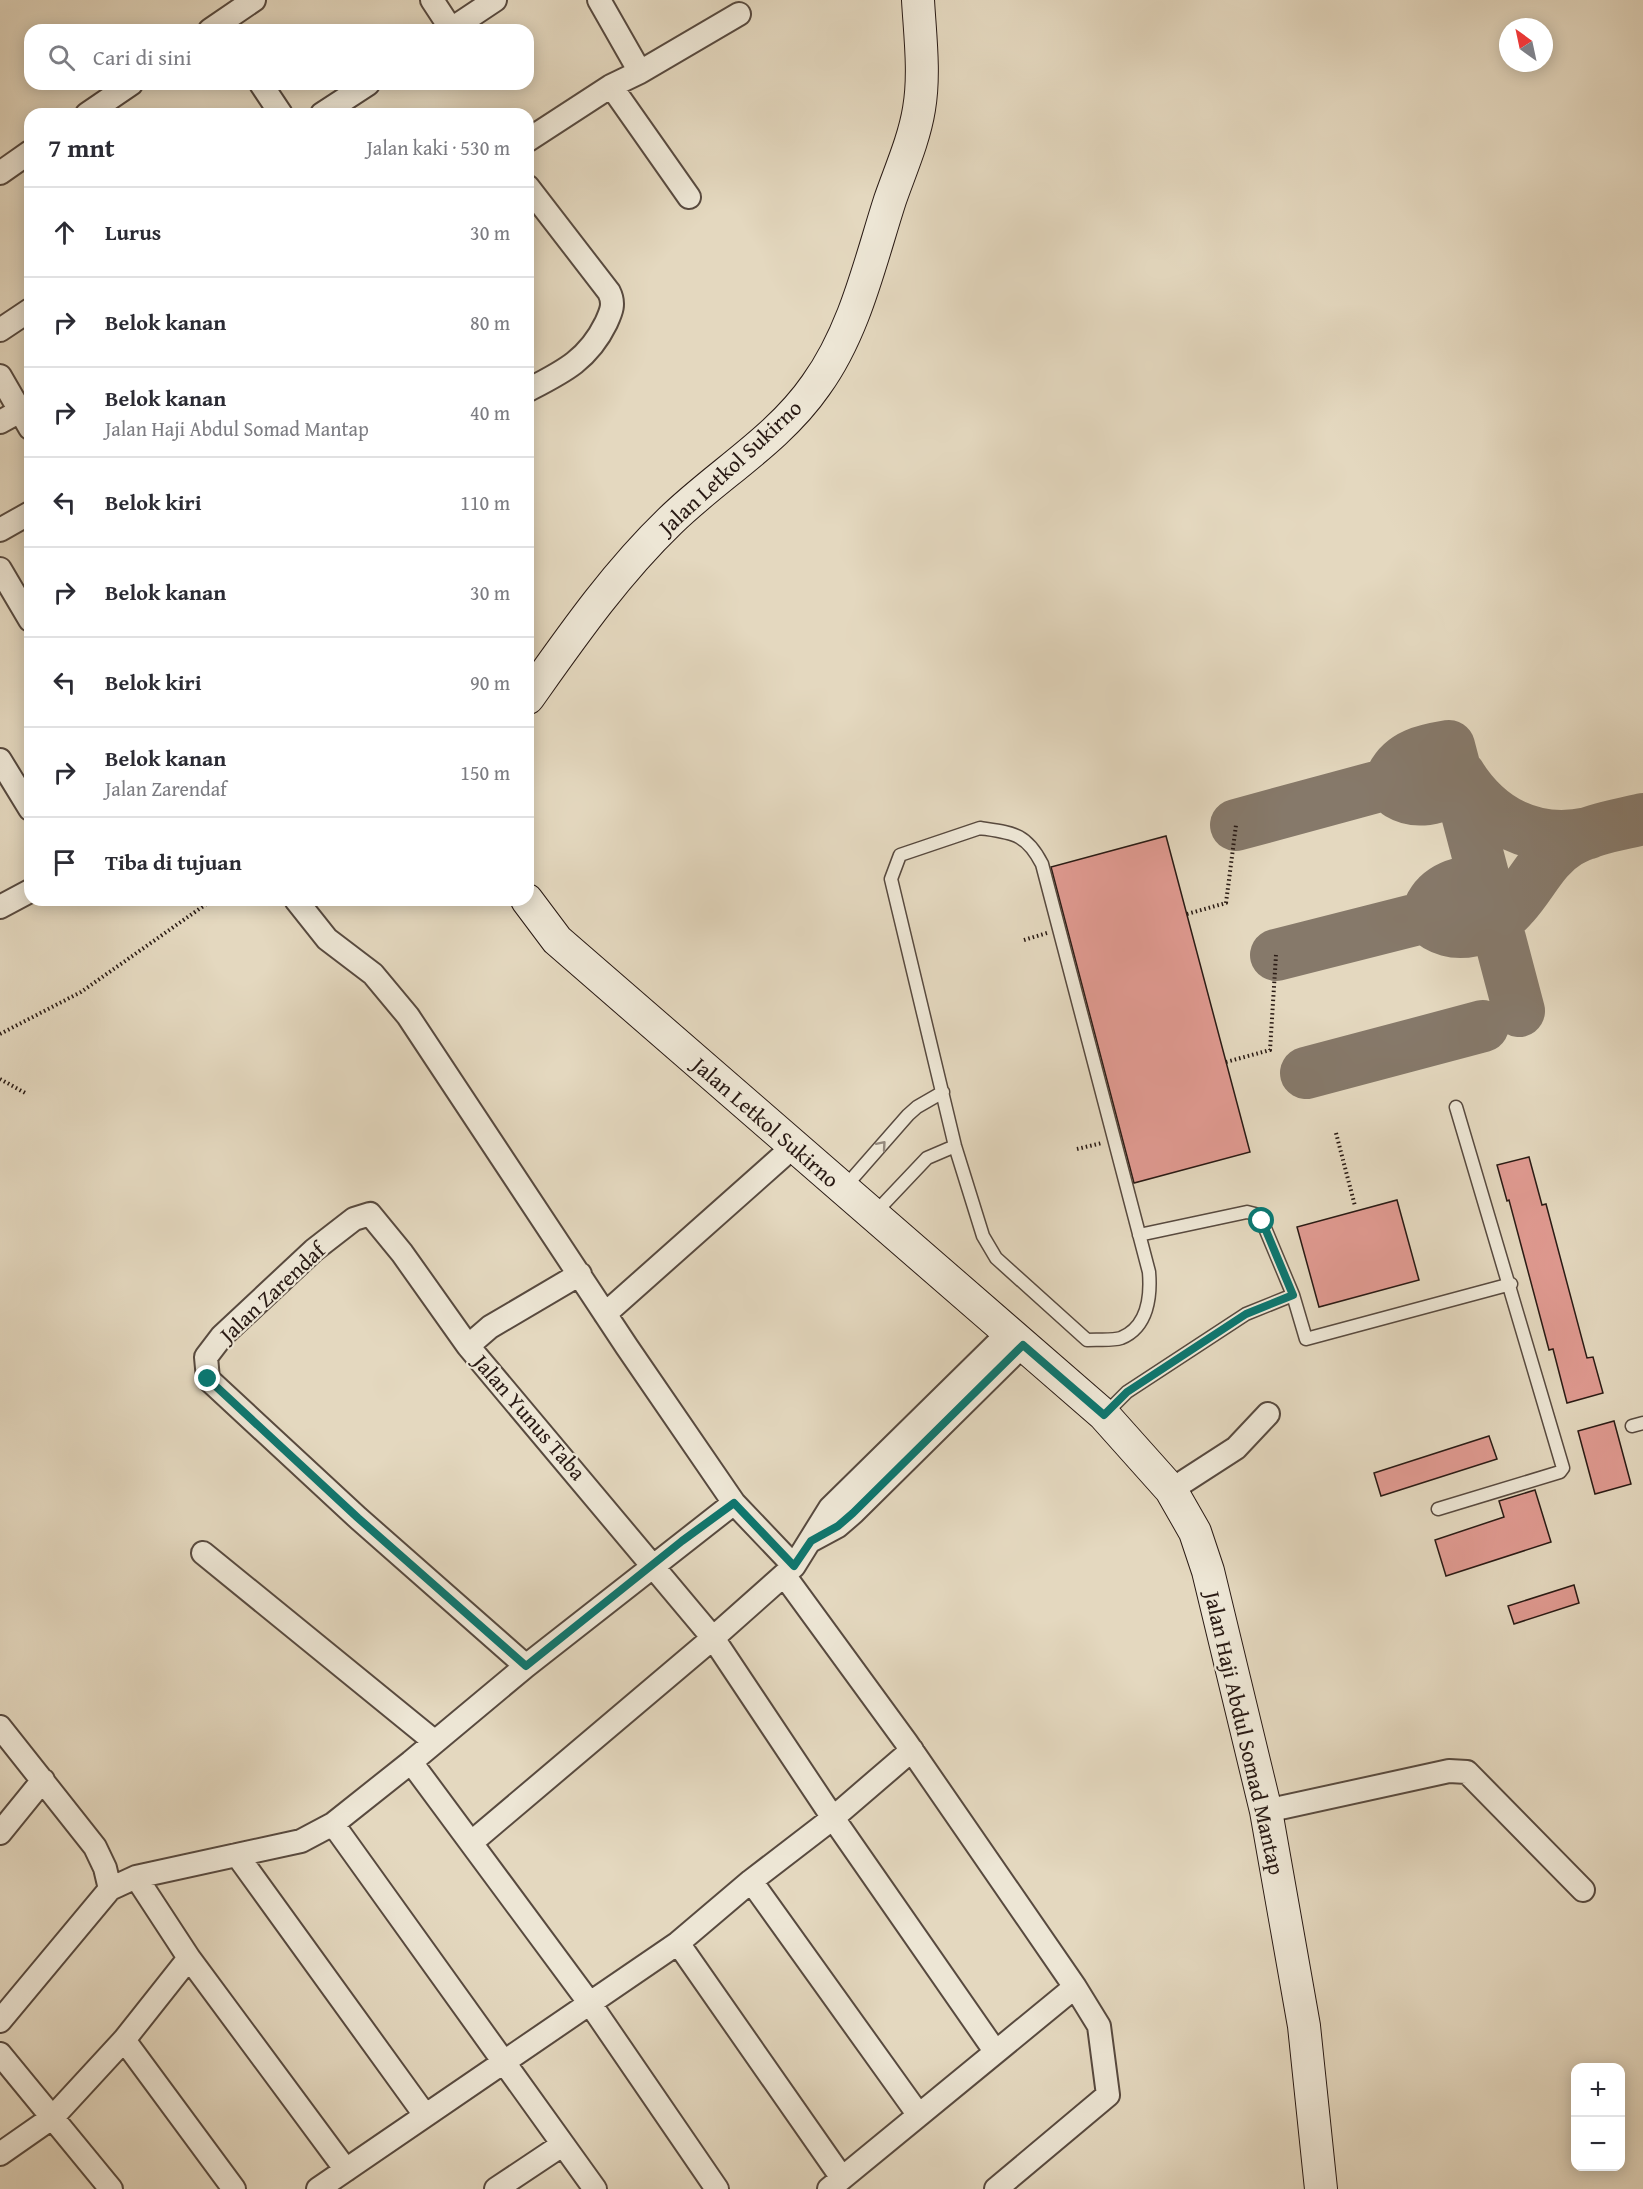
<!DOCTYPE html>
<html lang="id">
<meta charset="utf-8">
<style>
body{margin:0;font-family:"Gentium Book Plus",serif;background:#f2f2f3;color:#2b2b33}
.controls{position:absolute;right:18px;bottom:18px;display:grid;overflow:hidden;border-radius:12px;box-shadow:0 3px 15px #0003}
.controls button{width:54px;height:54px;display:grid;place-items:center;padding:0;border:0;border-bottom:2px solid #e1e1e2;background:#fff;color:#2b2b33;font:30px sans-serif}
.compass{position:absolute;left:1499px;top:18px;width:54px;height:54px;border-radius:50%;background:#fff;box-shadow:0 3px 15px #0003;rotate:327deg}
.stop{position:absolute;width:18px;height:18px;margin:-14px;border:4px solid #0f766e;border-radius:50%;background:#fff}
.stop.end{background:#0f766e;border-color:#fff;box-shadow:0 2px 6px #0008}
.list{margin:0;padding:0;list-style:none}
h2{display:flex;justify-content:space-between;align-items:center;height:78px;margin:0;padding:0 24px;font-size:26px}
h2 small{font-size:20px;font-weight:400;color:#7c7c81}
.list li{display:grid;grid-template-columns:39px 1fr auto;gap:18px;align-items:center;box-sizing:border-box;height:90px;padding:0 24px;border-top:2px solid #e1e1e2}
.list b{display:block;font-size:22px;white-space:nowrap}
.list p{margin:0;font-size:20px;white-space:nowrap;color:#7c7c81}
.list em{font-size:20px;font-style:normal;color:#7c7c81}
.icon{flex:none;width:33px;height:33px;fill:none;stroke:currentColor;stroke-width:2;stroke-linecap:round;stroke-linejoin:round}
.map{position:relative;flex:none;width:1643px;height:2189px;overflow:hidden}
.search{position:absolute;background:#fff;box-shadow:0 3px 15px #0003;left:24px;top:24px;width:510px;height:66px;display:flex;align-items:center;gap:15px;box-sizing:border-box;padding:0 21px;border-radius:18px;color:#7c7c81;font-size:22px}
.panel{position:absolute;background:#fff;box-shadow:0 3px 15px #0003;left:24px;top:108px;width:510px;height:798px;border-radius:18px}
.map>svg:first-child{display:block}
.lines{fill:none;stroke-linecap:round;stroke-linejoin:round}
.taxiway{stroke:#86796a;stroke-width:52}
.building{fill:#e09a91;stroke:#291a14;stroke-width:1.5}
.service-casing{stroke:#584a3f;stroke-width:15}
.minor-casing{stroke:#584a3f;stroke-width:26}
.secondary-casing{stroke:#291a14;stroke-width:34}
.path{stroke:#291a14;stroke-width:4;stroke-dasharray:1.5 3;stroke-linecap:butt}
.service{stroke:#ede6d5;stroke-width:12}
.minor{stroke:#ede6d5;stroke-width:22}
.secondary{stroke:#ede6d5;stroke-width:32}
.oneway{stroke:#958a7e}
.route{stroke:#0f766e;stroke-width:8}
.labels{text-anchor:middle;stroke-width:4.5;stroke-linejoin:round;paint-order:stroke}
.street-label{font-size:22px;fill:#291a14;stroke:#ede6d5}
</style>
<div class="map">
<svg width="1643" height="2189" viewBox="0 0 1643 2189">
<rect width="100%" height="100%" fill="#e4d8bf"/>
<filter id="stains"><feTurbulence type="fractalNoise" baseFrequency=".00333" numOctaves="4"/><feColorMatrix values="0 0 0 0 .2 0 0 0 0 .09 0 0 0 0 .02 0 0 0 .5 -.17"/></filter>
<radialGradient id="worn" r=".72"><stop offset=".6" stop-color="#630" stop-opacity="0"/><stop offset="1" stop-color="#630" stop-opacity=".3"/></radialGradient>
<g class="lines">
<path class="taxiway" d="M1459 774C1488 821 1534 845 1589 833
M1461 789C1441 796 1419 806 1399 794L1391 778C1402 754 1425 750 1449 746L1519 1011
M1236 825 1391 783
M1485 880C1458 881 1434 888 1426 917 1453 945 1492 930 1514 904 1533 883 1543 857 1568 842 1590 829 1619 825 1643 819
M1276 955 1426 917
M1306 1073 1483 1026"/>
</g>
<path class="building" d="M1166 836 1250 1152 1134 1183 1051 867Z
M1529 1157 1542 1205 1546 1204 1587 1358 1593 1357 1603 1393 1567 1403 1553 1349 1549 1350 1509 1200 1507 1201 1497 1165Z
M1397 1200 1419 1280 1319 1307 1297 1227Z
M1614 1421 1631 1484 1595 1494 1578 1431Z
M1489 1436 1497 1459 1381 1496 1374 1473Z
M1535 1490 1551 1542 1446 1576 1435 1540 1504 1517 1499 1501Z
M1574 1585 1579 1603 1514 1624 1508 1606Z"/>
<g class="lines">
<defs>
<path id="service" d="M980 828C1013 833 1026 833 1042 864L1149 1272C1151 1296 1148 1327 1121 1338 1112 1341 1097 1339 1087 1340L996 1258 983 1236 955 1146 891 879 900 855Z
M844 1188 908 1115 917 1107 943 1092
M873 1215 927 1158 955 1146
M1139 1235 1247 1212 1255 1214 1262 1221 1293 1295 1306 1339 1511 1284
M1104 1415 1127 1392 1246 1314 1293 1295
M1632 1426 1643 1423
M1438 1509 1560 1472 1563 1468 1456 1107"/>
<path id="minor" d="M432 0 451 29
M210 30 254 0
M450 30 495 0
M640 72 739 14
M261 84 281 114
M611 86 689 197
M87 114 131 84
M322 114 368 84
M528 140 611 86 640 72 599 0
M0 173 30 152
M528 187 609 292C615 304 611 312 606 323 588 360 563 372 528 390
M0 330 30 310
M0 376 30 428
M0 422 20 411
M0 530 30 513
M0 569 30 620
M0 760 30 809
M296 900 327 939 373 974 408 1016 627 1347 734 1503
M0 907 30 891
M605 1314 794 1146
M468 1346 402 1253 370 1214 354 1219 314 1250 222 1336 206 1357 208 1379 358 1518 526 1666
M1171 1490 1236 1448 1268 1414
M812 1540 838 1526 853 1513 1023 1345
M203 1553 435 1742
M784 1575 906 1742 1075 1987 1099 2026 1108 2095 996 2189
M0 1727 95 1847 105 1868 110 1889
M912 1750 833 1818 995 2051
M411 1762 591 2005 717 2189
M1266 1811 1449 1771 1467 1772 1583 1890
M333 1824 595 2189
M0 1833 43 1780
M472 1842 713 1638 794 1566 830 1508 1008 1333
M237 1855 425 2115
M136 1877 189 1958 346 2170
M751 1881 918 2114
M678 1943 842 2178
M0 2021 110 1889 136 1877 301 1841 333 1824 411 1762 526 1666 734 1503 794 1566
M124 2040 234 2189
M0 2054 111 2189
M0 2154 53 2117 124 2040 189 1958
M318 2189 678 1943 751 1881 833 1818 713 1638 468 1346 490 1327 580 1274
M496 2189 562 2145
M829 2189 1075 1987"/>
<path id="secondary" d="M528 698C572 636 615 574 670 521 717 475 778 440 816 385 855 331 870 262 890 200 900 171 914 140 919 109 925 74 920 35 918 0
M527 900 557 940 1104 1415 1171 1490 1195 1532 1208 1571 1266 1811 1304 2026 1321 2189"/>
</defs>
<use href="#service" class="service-casing"/>
<use href="#minor" class="minor-casing"/>
<use href="#secondary" class="secondary-casing"/>
<path class="path" d="M1187 914 1226 903 1236 825
M1024 940 1047 933
M0 1034 81 992 212 900
M1226 1062 1270 1050 1276 955
M0 1079 27 1094
M1336 1133 1355 1206
M1077 1149 1102 1143"/>
<use href="#service" class="service"/>
<use href="#minor" class="minor"/>
<use href="#secondary" class="secondary"/>
</g>
<defs><path id="oneway-chevron" d="M-2-3.5L2.5 0L-2 3.5" fill="none" stroke-width="1.6" stroke-linecap="round" stroke-linejoin="round" transform="scale(1.5)"/></defs>
<use class="oneway" href="#oneway-chevron" transform="translate(882 1145) rotate(-49)"/>
<g class="lines">
<path class="route" d="M208 1379 358 1518 526 1666 682 1541 734 1503 794 1566 811 1541 838 1526 853 1513 1023 1345 1104 1415 1127 1392 1246 1314 1293 1295 1262 1221"/>
</g>
<g class="labels">
<g class="street-label">
<text transform="translate(730 467) rotate(-43)" y="8">Jalan Letkol Sukirno</text>
<text transform="translate(766 1122) rotate(41)" y="8">Jalan Letkol Sukirno</text>
<text transform="translate(272 1292) rotate(-43)" y="8">Jalan Zarendaf</text>
<text transform="translate(530 1417) rotate(49)" y="8">Jalan Yunus Taba</text>
<text transform="translate(1245 1733) rotate(77)" y="8">Jalan Haji Abdul Somad Mantap</text>
</g>
</g>
<rect width="100%" height="100%" filter="url(#stains)"/>
<rect width="100%" height="100%" fill="url(#worn)"/>
</svg>
<div class="controls">
<button>+</button>
<button>−</button>
</div>
<svg class="compass" viewBox="-18 -18 36 36"><path d="M0-13l5 13h-10z" fill="#e53935"/><path d="M0 13l5-13h-10z" fill="#7c7c81"/></svg>
<div class="stop" style="left:1262px;top:1221px"></div>
<div class="stop end" style="left:208px;top:1379px"></div>
<div class="search"><svg class="icon" aria-label="search" viewBox="0 0 24 24"><circle cx="10" cy="10" r="6"/><path d="M15 15l6 6"/></svg>Cari di sini</div>
<section class="panel">
<h2>7 mnt<small>Jalan kaki · 530 m</small></h2>
<ul class="list">
<li><svg class="icon" aria-label="ahead" viewBox="0 0 24 24"><path d="M12 20V5M6 11l6-6 6 6"/></svg><div><b>Lurus</b></div><em>30 m</em></li>
<li><svg class="icon" aria-label="right" viewBox="0 0 24 24"><path d="M7 20v-9h11M14 6l5 5-5 5"/></svg><div><b>Belok kanan</b></div><em>80 m</em></li>
<li><svg class="icon" aria-label="right" viewBox="0 0 24 24"><path d="M7 20v-9h11M14 6l5 5-5 5"/></svg><div><b>Belok kanan</b><p>Jalan Haji Abdul Somad Mantap</p></div><em>40 m</em></li>
<li><svg class="icon" aria-label="left" viewBox="0 0 24 24"><path d="M17 20v-9H6M10 6l-5 5 5 5"/></svg><div><b>Belok kiri</b></div><em>110 m</em></li>
<li><svg class="icon" aria-label="right" viewBox="0 0 24 24"><path d="M7 20v-9h11M14 6l5 5-5 5"/></svg><div><b>Belok kanan</b></div><em>30 m</em></li>
<li><svg class="icon" aria-label="left" viewBox="0 0 24 24"><path d="M17 20v-9H6M10 6l-5 5 5 5"/></svg><div><b>Belok kiri</b></div><em>90 m</em></li>
<li><svg class="icon" aria-label="right" viewBox="0 0 24 24"><path d="M7 20v-9h11M14 6l5 5-5 5"/></svg><div><b>Belok kanan</b><p>Jalan Zarendaf</p></div><em>150 m</em></li>
<li><svg class="icon" aria-label="arrive" viewBox="0 0 24 24"><path d="M6 21V4h12l-3 4 3 4H6"/></svg><div><b>Tiba di tujuan</b></div></li>
</ul>
</section>
</div>
